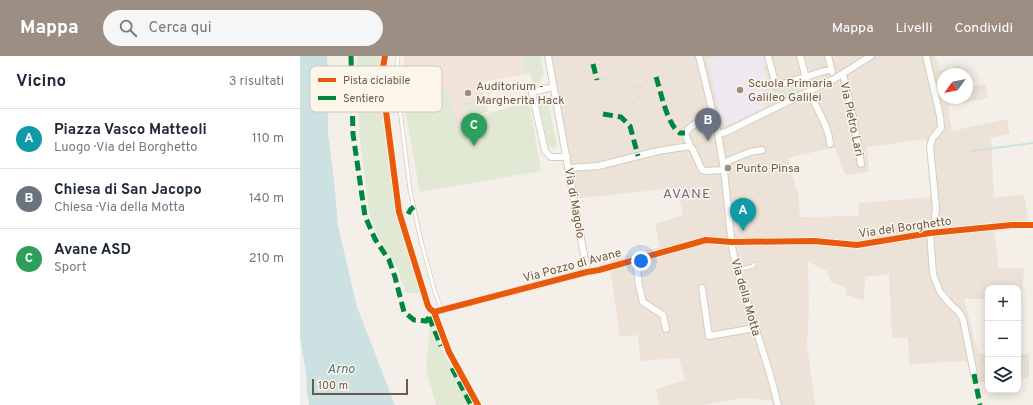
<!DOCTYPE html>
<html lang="it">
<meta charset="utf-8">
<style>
body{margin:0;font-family:Overpass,sans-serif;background:#f6f6f7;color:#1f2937}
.controls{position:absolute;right:12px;bottom:12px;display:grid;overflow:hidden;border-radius:8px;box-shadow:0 2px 10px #0003}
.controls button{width:36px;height:36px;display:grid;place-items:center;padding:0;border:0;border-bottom:1px solid #e0e1e3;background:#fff;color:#1f2937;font:20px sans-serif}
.compass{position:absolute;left:637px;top:12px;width:36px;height:36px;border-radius:50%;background:#fff;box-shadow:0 2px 10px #0003;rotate:237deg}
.scale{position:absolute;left:12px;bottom:10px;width:96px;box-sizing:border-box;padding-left:4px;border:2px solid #6e594d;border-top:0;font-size:11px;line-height:14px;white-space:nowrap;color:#6e594d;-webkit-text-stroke:3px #fcf5ea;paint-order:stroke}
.you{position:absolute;left:341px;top:205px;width:14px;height:14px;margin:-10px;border:3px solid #fff;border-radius:50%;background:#1a73e8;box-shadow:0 0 0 6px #1a73e833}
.badge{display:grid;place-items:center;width:26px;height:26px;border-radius:50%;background:#9d8e84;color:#fff;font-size:13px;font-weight:700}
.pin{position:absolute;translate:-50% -33px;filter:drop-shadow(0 1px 2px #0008)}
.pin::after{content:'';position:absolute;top:21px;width:14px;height:12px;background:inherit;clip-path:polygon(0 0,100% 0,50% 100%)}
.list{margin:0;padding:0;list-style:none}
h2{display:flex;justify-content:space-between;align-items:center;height:52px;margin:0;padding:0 16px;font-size:17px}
h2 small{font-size:13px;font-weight:400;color:#747a83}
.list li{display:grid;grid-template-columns:26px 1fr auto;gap:12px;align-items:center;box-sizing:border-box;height:60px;padding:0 16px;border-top:1px solid #e0e1e3}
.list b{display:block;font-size:15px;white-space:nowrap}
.list p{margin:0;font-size:13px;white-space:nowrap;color:#747a83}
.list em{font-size:13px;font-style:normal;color:#747a83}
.icon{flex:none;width:22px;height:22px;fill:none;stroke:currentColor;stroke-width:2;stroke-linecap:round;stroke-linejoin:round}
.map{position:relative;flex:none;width:733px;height:349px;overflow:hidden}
header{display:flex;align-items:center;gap:24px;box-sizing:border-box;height:56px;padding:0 20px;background:#9d8e84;color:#fff}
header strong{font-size:19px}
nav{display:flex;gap:22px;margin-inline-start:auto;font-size:14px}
.search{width:280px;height:36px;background:#f6f6f7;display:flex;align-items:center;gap:10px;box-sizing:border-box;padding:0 14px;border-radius:22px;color:#747a83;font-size:15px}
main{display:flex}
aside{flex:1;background:#fff}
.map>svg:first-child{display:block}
.residential{fill:#ece2d7;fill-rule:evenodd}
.commercial{fill:#f1e2da}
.education{fill:#f0e8f0}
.green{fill:#e1e9d5}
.water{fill:#cce1e2}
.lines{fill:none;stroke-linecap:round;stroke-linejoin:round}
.stream{stroke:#cce1e2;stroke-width:2}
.service-casing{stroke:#d3cdc7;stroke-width:4.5}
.minor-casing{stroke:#d3cdc7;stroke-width:8}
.path{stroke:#d6cfca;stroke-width:1;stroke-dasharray:1 3;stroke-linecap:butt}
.service{stroke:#fdfdfc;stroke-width:3}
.minor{stroke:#fdfdfc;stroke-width:6}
.quiet{stroke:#00873e;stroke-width:5;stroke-dasharray:10 5;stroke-linecap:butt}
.cycleway-casing{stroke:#fcf5ea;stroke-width:8}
.cycleway{stroke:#e8590c;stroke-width:6}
.poi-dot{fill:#9d8e84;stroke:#fcf5ea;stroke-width:1.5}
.labels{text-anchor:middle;stroke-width:3;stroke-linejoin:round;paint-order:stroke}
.poi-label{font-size:12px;fill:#6e594d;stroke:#fcf5ea;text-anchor:start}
.street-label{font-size:12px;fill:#6e594d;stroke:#fcf5ea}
.water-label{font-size:13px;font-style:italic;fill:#4a767f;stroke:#fcf5ea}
.quarter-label{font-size:14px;letter-spacing:1px;fill:#7d658a;stroke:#fcf5ea}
.key{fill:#fcf5ea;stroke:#d1c6bb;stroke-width:1}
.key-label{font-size:11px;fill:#6e594d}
</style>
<header>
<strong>Mappa</strong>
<div class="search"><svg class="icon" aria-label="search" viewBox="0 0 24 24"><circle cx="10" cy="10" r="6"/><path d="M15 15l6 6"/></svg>Cerca qui</div>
<nav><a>Mappa</a><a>Livelli</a><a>Condividi</a></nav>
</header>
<main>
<aside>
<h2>Vicino<small>3 risultati</small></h2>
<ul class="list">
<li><span class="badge" style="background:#0f9aa8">A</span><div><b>Piazza Vasco Matteoli</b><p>Luogo · Via del Borghetto</p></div><em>110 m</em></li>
<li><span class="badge" style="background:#6b7280">B</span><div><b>Chiesa di San Jacopo</b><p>Chiesa · Via della Motta</p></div><em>140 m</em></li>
<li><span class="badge" style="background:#2e9e5b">C</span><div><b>Avane ASD</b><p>Sport</p></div><em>210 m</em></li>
</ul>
</aside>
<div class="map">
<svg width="733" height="349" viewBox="0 0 733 349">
<rect width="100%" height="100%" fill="#f4f0e9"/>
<path class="residential" d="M245 0H635L640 15 660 9 662 18H643V42H667V32L685 28 688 42 648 50 652 75 707 63 710 78 691 82 694 142 724 138 730 172 694 175 699 212H724L722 243H718V232H688V243H664L678 297 688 298V325L671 327 669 305 609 308 608 281 592 282 589 218 565 221 564 244 546 239 545 231 531 226 527 215 508 206 509 253 507 289 515 349H473L472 345 443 342 402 349H359L356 333 385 324 379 302 340 305 338 279 320 281 309 204 360 191 355 168 383 159 377 132 272 143ZM627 83V101L631 141 559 147 558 160 500 161 498 138 488 102 535 91 545 119 569 116 567 91Z
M718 298H729V322L718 323Z"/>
<path class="commercial" d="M104 0H222L225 18 183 26 188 56 156 66 149 34 103 43Z"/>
<path class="education" d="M419 0H466L469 8 463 10 469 32 462 35 466 51 428 69H425L422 66 407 3Z"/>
<path class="green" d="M57 0H86L85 10 90 82 96 135 120 220V237H106L97 212 76 177 69 156 59 75Z
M222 0H240L244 18 240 25 233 29 230 17 225 18Z
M528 16 529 21 466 51 462 35Z
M149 34 156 66 229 46 241 115 120 136 103 43Z
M241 41 245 42 248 46 257 89 255 92H251L248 90 238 43Z
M185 43 187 56 167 60 164 47Z
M130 270 147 303 174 349H136L126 314Z"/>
<path class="water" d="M0 0H27L28 17V79L34 124 38 170 57 251 95 349H9L7 337 6 317 0 281Z"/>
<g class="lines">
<path class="stream" d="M671 95 733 87"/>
<defs>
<path id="service" d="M98 0 97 11 98 38 110 134 121 185 135 236 142 254
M437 214 453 210 454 208"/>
<path id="minor" d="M248 0 287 216
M399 0 418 78 424 114 432 191 437 214 470 318 478 349
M468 0 476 30 531 13
M500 0 506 22
M528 0 532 16
M626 0 640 60 641 72 632 83 630 90 636 152 634 170 630 177 633 218 640 236 652 250 659 256 663 263 674 318
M543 18 553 61 561 108
M254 31 232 36 245 95 251 101H267
M509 36C516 51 529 71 530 88
M418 78 426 76 534 23 571 0
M390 90 385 77C392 68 404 62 414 60
M423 107 450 96 462 94
M269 112 298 110 358 95 390 90 393 94 402 114 405 115 424 114
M336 204 339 230 343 246 363 259 366 273
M402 232 409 280 455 272
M142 254 287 216 299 214 406 184 432 186 514 185 557 189 630 177 712 169H733"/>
</defs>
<use href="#service" class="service-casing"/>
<use href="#minor" class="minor-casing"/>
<path class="path" d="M297 24 307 22 310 30 314 35 341 29 350 23 394 11
M363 43 382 54
M334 47 342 68
M166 48 184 45 179 19
M303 58 310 51 334 46 338 42C336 37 336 33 341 30
M404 102 415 99"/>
<use href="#service" class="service"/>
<use href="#minor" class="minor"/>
<path class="quiet" d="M51 0 53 78 65 160 75 183 89 204 95 221 104 256 114 264 126 265 134 256 135 257
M293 8 297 24
M356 21C361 36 367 69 380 77H385
M303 58 321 61 330 70 338 100
M108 158 111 153 114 151
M129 261 141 290
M152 312 171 349
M674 318 680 349"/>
<defs>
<path id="cycleway" d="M85 0 83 11V32L99 156 128 250 130 253 134 256 149 296 178 349
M134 256 287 216 299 214 406 184 432 186 514 185 557 189 630 177 712 169H733"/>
</defs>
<use href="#cycleway" class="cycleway-casing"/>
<use href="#cycleway" class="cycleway"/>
</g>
<g class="poi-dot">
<circle cx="440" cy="34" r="4"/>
<circle cx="168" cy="37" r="4"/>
<circle cx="428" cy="112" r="4"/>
</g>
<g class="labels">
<g class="poi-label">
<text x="448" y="31">Scuola Primaria<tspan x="448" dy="14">Galileo Galilei</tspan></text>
<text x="176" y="34">Auditorium -<tspan x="176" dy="14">Margherita Hack</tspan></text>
<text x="436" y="116">Punto Pinsa</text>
</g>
<g class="street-label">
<text transform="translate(552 63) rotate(78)" y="4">Via Pietro Lari</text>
<text transform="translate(275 147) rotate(80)" y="4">Via di Magolo</text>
<text transform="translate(605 171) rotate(-8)" y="4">Via del Borghetto</text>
<text transform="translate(272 209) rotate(-15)" y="4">Via Pozzo di Avane</text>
<text transform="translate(446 241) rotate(74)" y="4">Via della Motta</text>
</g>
<g class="water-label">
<text x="41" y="317">Arno</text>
</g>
<g class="quarter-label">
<text x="387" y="142">AVANE</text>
</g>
</g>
<rect x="10" y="10" width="132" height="46" rx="6" class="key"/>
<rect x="18" y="22" width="18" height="4" fill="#e8590c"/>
<rect x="18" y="40" width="18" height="4" fill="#00873e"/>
<g class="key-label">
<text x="43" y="28">Pista ciclabile</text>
<text x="43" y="46">Sentiero</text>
</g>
</svg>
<div class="controls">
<button>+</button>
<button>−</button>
<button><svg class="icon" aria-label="layers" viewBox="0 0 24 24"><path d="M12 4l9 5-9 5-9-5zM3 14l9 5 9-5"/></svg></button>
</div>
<svg class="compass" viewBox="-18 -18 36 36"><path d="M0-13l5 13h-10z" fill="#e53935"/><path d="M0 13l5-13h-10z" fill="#747a83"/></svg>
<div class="scale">100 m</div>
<div class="you"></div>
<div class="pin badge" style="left:443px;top:175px;background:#0f9aa8">A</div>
<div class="pin badge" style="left:408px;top:85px;background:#6b7280">B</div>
<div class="pin badge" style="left:174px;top:90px;background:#2e9e5b">C</div>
</div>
</main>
